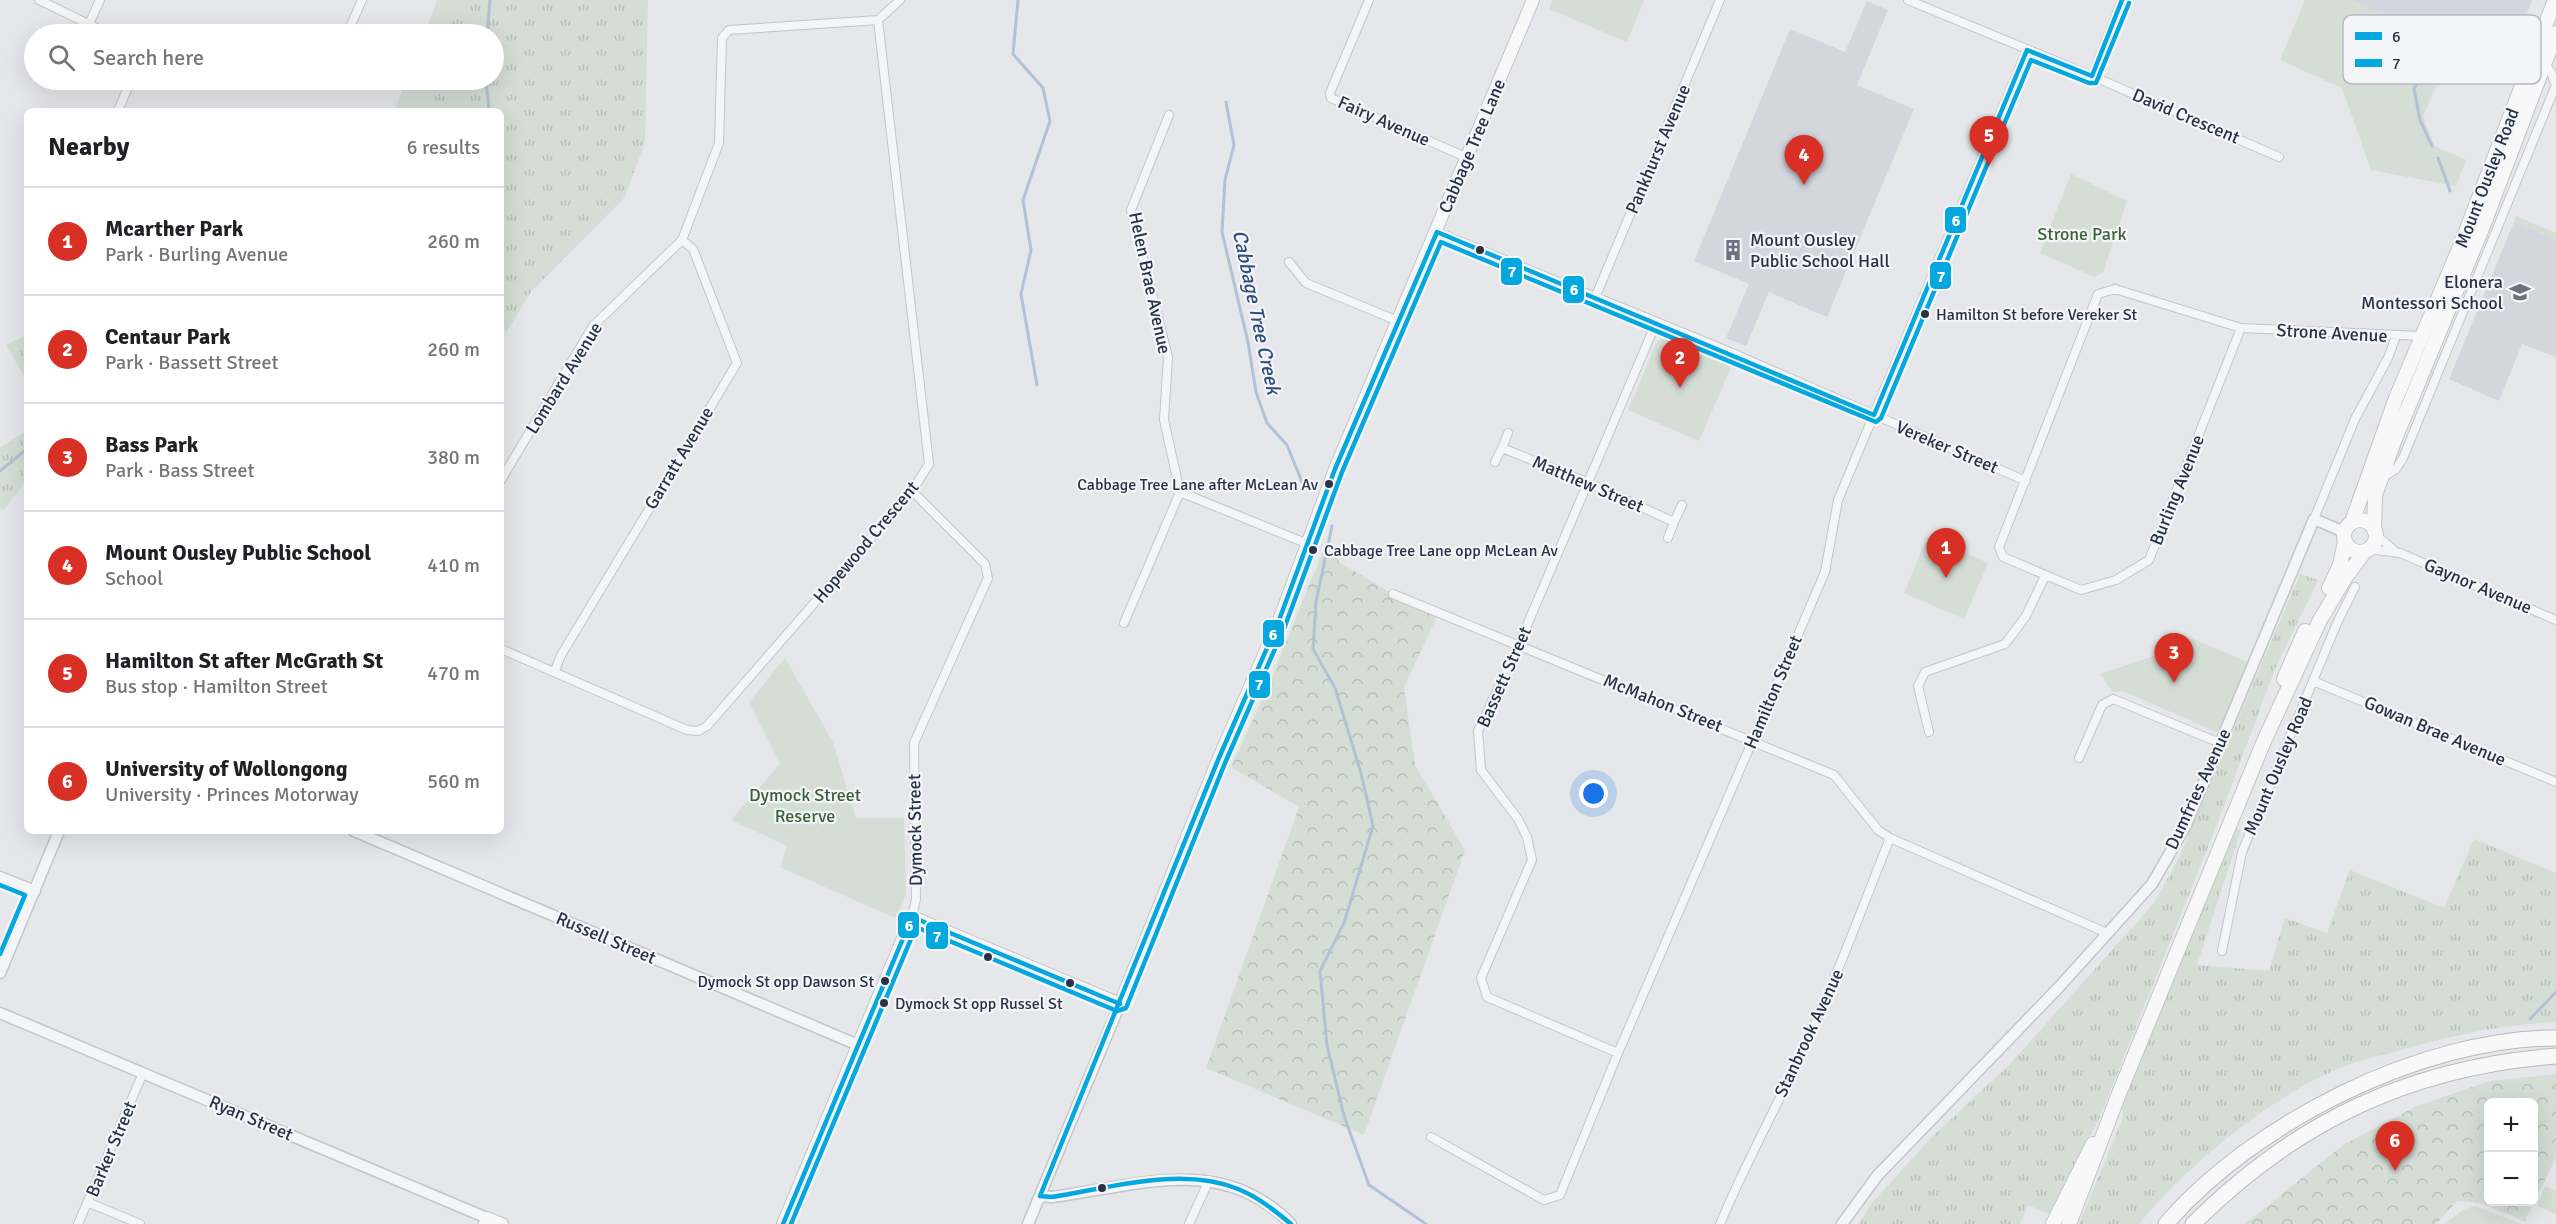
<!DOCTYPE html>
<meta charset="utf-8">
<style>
body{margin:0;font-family:Signika,sans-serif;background:#f6f6f6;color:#202124}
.controls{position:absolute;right:18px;bottom:18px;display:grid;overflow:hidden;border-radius:9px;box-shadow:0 6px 24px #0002}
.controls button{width:54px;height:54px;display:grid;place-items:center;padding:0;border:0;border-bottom:2px solid #e0e0e0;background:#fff;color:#202124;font:30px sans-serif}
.you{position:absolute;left:1594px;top:794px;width:21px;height:21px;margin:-15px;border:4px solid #fff;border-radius:50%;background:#1a73e8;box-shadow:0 0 0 9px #1a73e833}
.badge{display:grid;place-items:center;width:39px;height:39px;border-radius:50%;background:#d93025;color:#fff;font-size:20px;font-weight:700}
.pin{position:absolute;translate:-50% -50px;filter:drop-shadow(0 2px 3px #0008)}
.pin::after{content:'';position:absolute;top:32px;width:21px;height:18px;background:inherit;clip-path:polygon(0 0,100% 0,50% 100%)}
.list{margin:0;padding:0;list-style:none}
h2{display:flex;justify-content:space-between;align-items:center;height:78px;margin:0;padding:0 24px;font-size:26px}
h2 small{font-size:20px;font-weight:400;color:#757577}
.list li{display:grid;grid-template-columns:39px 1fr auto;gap:18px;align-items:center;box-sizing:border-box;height:108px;padding:0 24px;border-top:2px solid #e0e0e0}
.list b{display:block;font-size:22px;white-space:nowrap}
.list p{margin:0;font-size:20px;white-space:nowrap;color:#757577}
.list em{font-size:20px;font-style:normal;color:#757577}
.icon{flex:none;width:33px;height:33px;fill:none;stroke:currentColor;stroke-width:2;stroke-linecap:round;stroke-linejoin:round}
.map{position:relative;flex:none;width:2556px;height:1224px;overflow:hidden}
.search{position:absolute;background:#fff;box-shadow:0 6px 24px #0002;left:24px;top:24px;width:480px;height:66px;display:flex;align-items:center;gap:15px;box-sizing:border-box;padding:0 21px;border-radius:33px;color:#757577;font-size:22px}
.panel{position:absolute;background:#fff;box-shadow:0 6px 24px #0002;left:24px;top:108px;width:480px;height:726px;border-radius:9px}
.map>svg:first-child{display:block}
.built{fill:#d3d6dd}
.grass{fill:url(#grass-tufts)}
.forest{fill:url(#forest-crowns);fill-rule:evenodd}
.green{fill:#d4ded5}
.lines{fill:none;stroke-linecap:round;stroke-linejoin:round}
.stream{stroke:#b2c1d6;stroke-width:3}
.minor-casing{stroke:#c3c5c8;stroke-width:10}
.tertiary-casing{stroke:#c3c5c8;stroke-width:13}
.secondary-casing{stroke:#c3c5c8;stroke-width:14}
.primary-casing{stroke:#c1c4c8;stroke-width:16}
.motorway-casing{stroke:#b7babf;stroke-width:17}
.minor{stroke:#f4f5f7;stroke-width:8}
.tertiary{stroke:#f4f5f7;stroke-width:10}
.secondary{stroke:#f8f8f8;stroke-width:12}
.primary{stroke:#f8f8f8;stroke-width:14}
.motorway{stroke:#f8f8f8;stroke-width:15}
.bus-1-casing{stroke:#f3f5f9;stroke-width:9}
.bus-2-casing{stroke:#f3f5f9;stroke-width:9}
.bus-1{stroke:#04a8de;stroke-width:4.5}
.bus-2{stroke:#04a8de;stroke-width:4.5}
.bus-dot{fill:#293246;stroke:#f3f5f9;stroke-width:2}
.labels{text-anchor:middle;stroke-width:4.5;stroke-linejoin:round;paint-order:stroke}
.bus-label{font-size:16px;fill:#293246;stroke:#f3f5f9;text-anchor:start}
.street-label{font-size:18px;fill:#293246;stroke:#f3f5f9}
.park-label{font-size:18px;fill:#3b6236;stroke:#f3f5f9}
.poi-label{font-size:18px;fill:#293246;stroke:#f3f5f9;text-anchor:start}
.water-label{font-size:20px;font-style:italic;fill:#304d7d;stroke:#f3f5f9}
.key{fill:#f3f5f9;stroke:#b6bac3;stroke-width:1.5}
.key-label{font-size:16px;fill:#293246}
.line-badge{stroke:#f3f5f9;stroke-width:2}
.badge-label{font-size:16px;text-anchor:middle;font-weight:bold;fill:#fff}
</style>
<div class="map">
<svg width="2556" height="1224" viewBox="0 0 2556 1224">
<defs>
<pattern id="grass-tufts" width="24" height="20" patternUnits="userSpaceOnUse" patternTransform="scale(1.5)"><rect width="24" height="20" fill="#d4ded5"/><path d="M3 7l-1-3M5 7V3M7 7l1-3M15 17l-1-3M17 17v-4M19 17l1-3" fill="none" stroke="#b6bfb8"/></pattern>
<pattern id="forest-crowns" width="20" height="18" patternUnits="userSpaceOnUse" patternTransform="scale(1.5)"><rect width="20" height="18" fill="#d4ded5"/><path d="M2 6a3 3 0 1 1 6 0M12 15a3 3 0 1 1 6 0" fill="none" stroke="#b6bfb8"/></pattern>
</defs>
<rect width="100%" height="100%" fill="#e5e7ea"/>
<path class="built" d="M2351 0H2532L2507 66Z
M1867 1 1888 10 1857 85 1914 109 1827 317 1769 292 1746 346 1726 338 1749 284 1694 261 1790 29 1845 52Z
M2514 222 2556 240V357L2522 344 2499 401 2449 379Z"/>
<path class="grass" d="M458 0H648L645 142 625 197 531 292 506 333 501 322V111H425L413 80H494V34H442L445 33 452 8Z
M27 335V381L6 345Z
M27 431V479L4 510 0 508V447Z
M2300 574 2318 580 2275 669 2216 827 2099 1119 2049 1214 2028 1205 2020 1224H1859L1870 1205 1932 1137 2010 1064 2154 903 2180 856Z
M2234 827 2241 830 2197 965 2269 971 2285 918 2327 933 2350 870 2444 908 2474 839 2556 873V1022C2501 1024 2444 1037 2391 1053 2376 1057 2361 1060 2347 1065 2273 1094 2189 1163 2139 1224H2079L2123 1118 2122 1100Z"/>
<path class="forest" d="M1325 546 1334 549 1339 562 1393 594 1439 612 1404 688 1415 765 1465 850 1364 1135 1206 1068 1299 807 1231 767 1265 694Z
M2556 1074V1157L2525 1221 2480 1203 2457 1201 2436 1224H2245L2343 1145 2417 1106 2490 1081ZM2488 1102H2534V1202H2488Z"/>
<path class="green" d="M437 0H458L452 8 445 33 425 34Z
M1552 0H1644L1627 42 1549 9Z
M2305 0H2351L2455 44 2423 116 2434 146 2466 160 2456 186 2371 170 2342 88 2280 60Z
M406 80H413L425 111H394Z
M2071 174 2127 201 2103 272 2095 277 2040 253Z
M2516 216 2556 233V240L2514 222Z
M1664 338 1732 365 1699 441 1628 410 1657 342Z
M1927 537 1988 563 1964 619 1904 593Z
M2186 636 2250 663 2219 733 2125 692H2113L2100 674 2166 652Z
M785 658 833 742 856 818H904L906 896 895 918 780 867 787 846 731 820 780 764 749 702Z
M2545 1186 2556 1191V1214L2537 1206Z
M2475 1206 2521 1224H2444L2465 1209Z"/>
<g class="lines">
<path class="stream" d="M1018 0 1013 54 1043 88 1050 121 1023 200 1031 250 1021 294 1037 385
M487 34 490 0
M486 80 489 111
M1226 102 1234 145 1225 180 1222 232 1248 342 1256 392 1267 423 1287 445 1302 482
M2432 146 2420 120 2414 89 2441 41
M2438 158 2450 191
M0 471 27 449
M1332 526 1316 602 1313 649 1335 688 1361 773 1373 826 1344 923 1320 971 1327 1045 1344 1116 1369 1185 1426 1224
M2530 1019 2556 992"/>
<defs>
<path id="minor" d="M39 0 109 34
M1369 0 1330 93 1331 98 1468 158
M1908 0 2092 76 2122 0
M878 20 900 0
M89 24 100 0
M347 34 362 0
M2544 63 2551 72 2556 86
M2092 76 2279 157
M118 111 131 80
M1169 115 1131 210 1168 357 1164 420 1180 492
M1437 232 1730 352 2026 481
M1289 262 1306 283 1398 321
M1595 298 1720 0
M2241 328 2149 560 2116 580 2081 590 2003 557 1999 547 2098 294 2115 289 2241 328 2422 336
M1508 433 1502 448 1589 483 1674 522 1682 505
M1495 462 1502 448
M2380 479 2396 469 2403 458 2556 85
M501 480 593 326 682 240 719 143 722 38 729 30 878 20
M912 491 985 564 988 578 914 743 916 899 912 917
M2314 519 2355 419 2388 358 2396 336
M2375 534 2394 550
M1668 538 1674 522
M2369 549 2400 553 2556 620
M1393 594 1834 775 1878 830 1890 838 2107 933
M1124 623 1180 492 1308 544
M501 649 687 730 698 731 707 726 912 491 929 464 878 20
M555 671 560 657 737 363 693 249 682 240
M2313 681 2556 782
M1929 732 1918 686 1925 672 2005 644 2026 616 2045 576
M2079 758 2102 705 2113 699 2220 743
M2222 951 2242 852 2337 623 2355 587
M1618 1053 1487 997 1481 978 1532 860 1527 837 1518 819 1481 770 1478 731 1519 644 1656 323
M1431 1137 1544 1200 1560 1195 1618 1053 1825 572 1838 500 2027 50
M87 1202 140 1224
M78 1224 143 1073
M1189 1224 1209 1180
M1720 1224C1743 1169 1771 1117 1797 1063 1832 990 1860 913 1890 838"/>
<path id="tertiary" d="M354 831 858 1045
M0 877 35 891
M0 973 59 831
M0 1013 487 1218
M1040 1196 1052 1197C1138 1186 1222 1153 1291 1224
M1028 1224 1120 1004
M1842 1224 1877 1176 2060 986 2152 884 2186 825 2314 519 2344 532"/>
<path id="secondary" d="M485 1224 487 1218 502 1224
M783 1224 912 917 1120 1004 1218 760 1278 623 1335 469 1533 0"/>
<path id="primary" d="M2344 536a16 16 0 1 1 32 0a16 16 0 1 1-32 0Z
M2352 522 2396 398 2462 242 2555 0
M2374 530 2375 495 2395 439 2483 226 2556 33
M2329 588 2340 565 2345 542
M2284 679 2305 631
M2053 1224 2093 1144
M2069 1224 2120 1091 2264 741 2320 620 2345 578 2365 551"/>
<path id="motorway" d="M2166 1224C2253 1123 2421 1038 2556 1038
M2193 1224C2296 1121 2411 1067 2556 1056"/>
</defs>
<use href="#minor" class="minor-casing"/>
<use href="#tertiary" class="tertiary-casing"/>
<use href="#secondary" class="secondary-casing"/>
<use href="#primary" class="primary-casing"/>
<use href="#motorway" class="motorway-casing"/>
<use href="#minor" class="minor"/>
<use href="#tertiary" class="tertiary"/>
<use href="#secondary" class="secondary"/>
<use href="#primary" class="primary"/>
<use href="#motorway" class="motorway"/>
<defs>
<path id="bus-1" d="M783 1224 912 917 1120 1004
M1291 1224C1274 1210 1258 1197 1238 1189 1181 1166 1110 1188 1052 1197L1040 1196 1218 760 1278 623 1335 469 1437 232 1874 415 2027 50 2092 76 2122 0"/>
<path id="bus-2" d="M0 885 25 895 0 954
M791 1224 916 927 1117 1011 1126 1008 1225 763 1285 626 1342 472 1441 242 1876 422 1881 418 2031 60 2089 83H2096L2129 3"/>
</defs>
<use href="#bus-1" class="bus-1-casing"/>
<use href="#bus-2" class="bus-2-casing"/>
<use href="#bus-1" class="bus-1"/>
<use href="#bus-2" class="bus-2"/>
</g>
<defs>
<symbol id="building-bare" viewBox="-9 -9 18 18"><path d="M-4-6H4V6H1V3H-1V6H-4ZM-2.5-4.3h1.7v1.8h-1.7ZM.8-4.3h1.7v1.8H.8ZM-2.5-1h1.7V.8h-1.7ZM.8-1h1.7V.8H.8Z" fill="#6b717f" stroke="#f3f5f9" stroke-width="2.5" paint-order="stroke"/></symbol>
<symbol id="school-bare" viewBox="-9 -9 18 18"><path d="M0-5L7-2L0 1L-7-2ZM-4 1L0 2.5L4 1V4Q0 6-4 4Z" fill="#6b717f" stroke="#f3f5f9" stroke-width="2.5" paint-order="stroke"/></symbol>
</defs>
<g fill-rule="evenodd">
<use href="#building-bare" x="1718" y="235" width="30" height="30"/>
<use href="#school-bare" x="2505" y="277" width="30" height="30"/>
</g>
<g class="bus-dot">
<circle cx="1480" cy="250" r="5"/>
<circle cx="1925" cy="314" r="5"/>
<circle cx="1329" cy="484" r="5"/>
<circle cx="1313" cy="550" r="5"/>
<circle cx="988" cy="957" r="5"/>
<circle cx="885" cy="981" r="5"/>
<circle cx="1070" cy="983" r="5"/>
<circle cx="884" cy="1003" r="5"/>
<circle cx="1102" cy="1188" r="5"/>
</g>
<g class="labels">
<g class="bus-label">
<text x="1936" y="320">Hamilton St before Vereker St</text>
<text x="1318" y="490" text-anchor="end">Cabbage Tree Lane after McLean Av</text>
<text x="1324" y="556">Cabbage Tree Lane opp McLean Av</text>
<text x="874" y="987" text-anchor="end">Dymock St opp Dawson St</text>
<text x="895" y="1009">Dymock St opp Russel St</text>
</g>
<g class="street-label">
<text transform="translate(2186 116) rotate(23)" y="6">David Crescent</text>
<text transform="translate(1384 121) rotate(24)" y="6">Fairy Avenue</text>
<text transform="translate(1472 146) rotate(-67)" y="6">Cabbage Tree Lane</text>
<text transform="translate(1658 149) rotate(-67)" y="6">Pankhurst Avenue</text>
<text transform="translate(2487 178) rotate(-69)" y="6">Mount Ousley Road</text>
<text transform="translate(1150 283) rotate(78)" y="6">Helen Brae Avenue</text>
<text transform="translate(2332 333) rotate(3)" y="6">Strone Avenue</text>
<text transform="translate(564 378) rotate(-58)" y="6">Lombard Avenue</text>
<text transform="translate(1947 447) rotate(23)" y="6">Vereker Street</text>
<text transform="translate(679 458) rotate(-59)" y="6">Garratt Avenue</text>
<text transform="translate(1588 484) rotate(23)" y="6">Matthew Street</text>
<text transform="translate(2177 490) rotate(-68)" y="6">Burling Avenue</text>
<text transform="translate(866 542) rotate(-50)" y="6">Hopewood Crescent</text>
<text transform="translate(2478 586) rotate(23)" y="6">Gaynor Avenue</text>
<text transform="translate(1504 677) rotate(-66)" y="6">Bassett Street</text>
<text transform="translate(1773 692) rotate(-67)" y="6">Hamilton Street</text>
<text transform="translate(1663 703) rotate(22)" y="6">McMahon Street</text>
<text transform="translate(2435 731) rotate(23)" y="6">Gowan Brae Avenue</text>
<text transform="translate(2278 766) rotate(-67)" y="6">Mount Ousley Road</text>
<text transform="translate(2198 789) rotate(-65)" y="6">Dumfries Avenue</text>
<text transform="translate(915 830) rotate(-91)" y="6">Dymock Street</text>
<text transform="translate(606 938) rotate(23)" y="6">Russell Street</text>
<text transform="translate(1809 1033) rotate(-65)" y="6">Stanbrook Avenue</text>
<text transform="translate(251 1118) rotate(23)" y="6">Ryan Street</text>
<text transform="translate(111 1149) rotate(-67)" y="6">Barker Street</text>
</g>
<g class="park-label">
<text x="2082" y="240">Strone Park</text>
<text x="805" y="801">Dymock Street<tspan x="805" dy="21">Reserve</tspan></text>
</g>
<g class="poi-label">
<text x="1750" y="246">Mount Ousley<tspan x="1750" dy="21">Public School Hall</tspan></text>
<text x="2503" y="288" text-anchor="end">Elonera<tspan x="2503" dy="21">Montessori School</tspan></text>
</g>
<g class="water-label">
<text transform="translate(1257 312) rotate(78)" y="7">Cabbage Tree Creek</text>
</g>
</g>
<rect x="2343" y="15" width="198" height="69" rx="9" class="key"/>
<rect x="2355" y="32" width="27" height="8" fill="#04a8de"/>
<rect x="2355" y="59" width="27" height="8" fill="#04a8de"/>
<g class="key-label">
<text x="2392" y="42">6</text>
<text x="2392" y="69">7</text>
</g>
<g class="line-badge">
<rect x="1944" y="206" width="23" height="28" rx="6" fill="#04a8de"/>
<rect x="1500" y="257" width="23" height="29" rx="6" fill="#04a8de"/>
<rect x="1929" y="261" width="23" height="29" rx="6" fill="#04a8de"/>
<rect x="1562" y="275" width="23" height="29" rx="6" fill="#04a8de"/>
<rect x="1262" y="619" width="23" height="29" rx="6" fill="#04a8de"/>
<rect x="1248" y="670" width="23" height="29" rx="6" fill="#04a8de"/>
<rect x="897" y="911" width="23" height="28" rx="6" fill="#04a8de"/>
<rect x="925" y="921" width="24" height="29" rx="6" fill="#04a8de"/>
</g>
<g class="badge-label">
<text x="1956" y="226">6</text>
<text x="1512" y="277">7</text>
<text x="1941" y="282">7</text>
<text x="1574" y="295">6</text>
<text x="1273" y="640">6</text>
<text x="1259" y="690">7</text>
<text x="909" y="931">6</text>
<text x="937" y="942">7</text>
</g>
</svg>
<div class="controls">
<button>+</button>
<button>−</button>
</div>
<div class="you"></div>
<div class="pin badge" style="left:1946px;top:578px">1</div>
<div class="pin badge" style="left:1680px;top:388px">2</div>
<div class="pin badge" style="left:2174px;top:683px">3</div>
<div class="pin badge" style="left:1804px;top:185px">4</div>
<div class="pin badge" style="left:1989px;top:166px">5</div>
<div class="pin badge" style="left:2395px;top:1171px">6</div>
<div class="search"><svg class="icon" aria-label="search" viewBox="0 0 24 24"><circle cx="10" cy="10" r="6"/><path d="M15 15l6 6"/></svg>Search here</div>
<section class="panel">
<h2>Nearby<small>6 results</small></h2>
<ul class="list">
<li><span class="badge">1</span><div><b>Mcarther Park</b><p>Park · Burling Avenue</p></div><em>260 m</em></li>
<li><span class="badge">2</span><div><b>Centaur Park</b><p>Park · Bassett Street</p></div><em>260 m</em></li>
<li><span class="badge">3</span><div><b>Bass Park</b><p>Park · Bass Street</p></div><em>380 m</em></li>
<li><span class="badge">4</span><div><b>Mount Ousley Public School</b><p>School</p></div><em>410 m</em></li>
<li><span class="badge">5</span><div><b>Hamilton St after McGrath St</b><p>Bus stop · Hamilton Street</p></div><em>470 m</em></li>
<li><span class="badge">6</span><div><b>University of Wollongong</b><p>University · Princes Motorway</p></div><em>560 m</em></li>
</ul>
</section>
</div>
